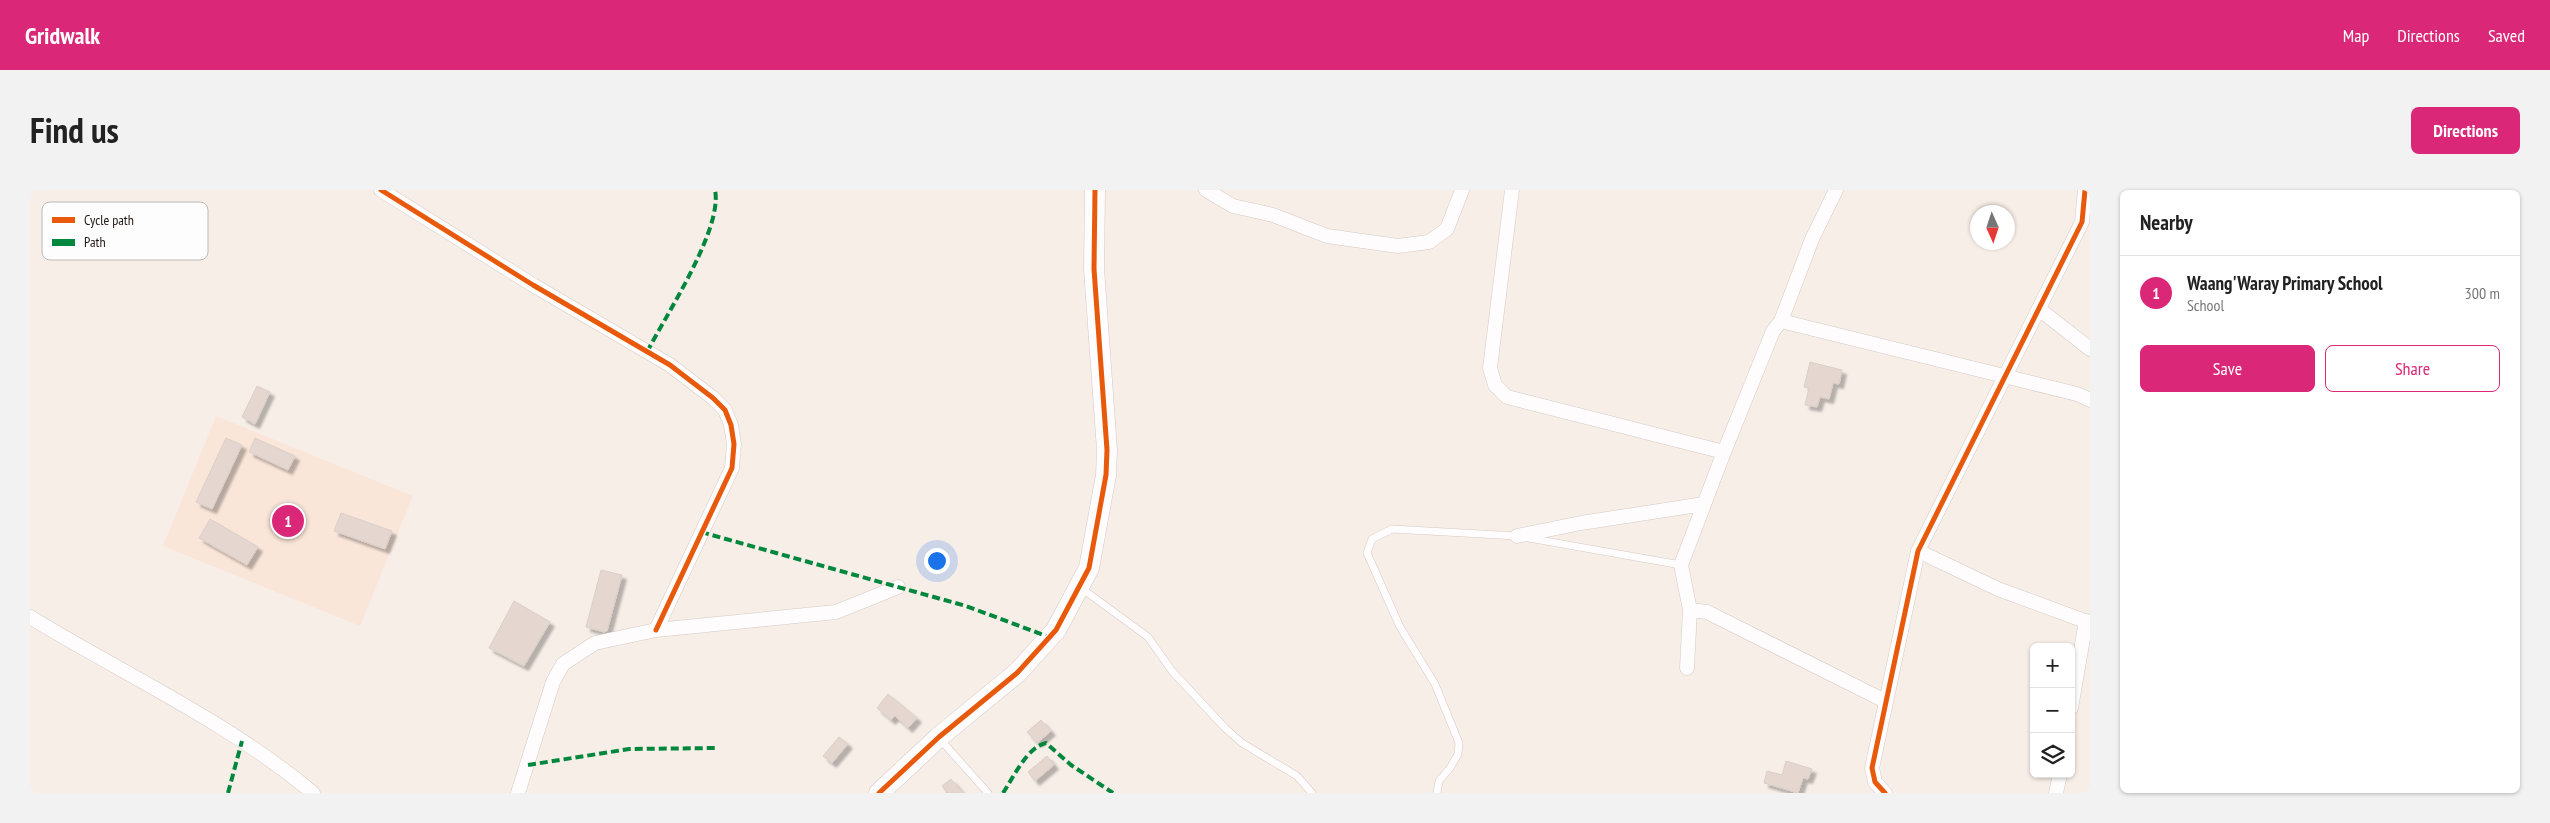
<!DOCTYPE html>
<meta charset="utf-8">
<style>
body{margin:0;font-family:"PT Sans Narrow",sans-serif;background:#f2f2f2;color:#222}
.controls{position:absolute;right:15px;bottom:15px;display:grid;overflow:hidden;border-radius:8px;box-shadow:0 1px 4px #0004}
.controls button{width:45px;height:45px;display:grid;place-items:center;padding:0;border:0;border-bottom:1px solid #e0e0e0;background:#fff;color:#222;font:25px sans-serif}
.compass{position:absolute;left:1940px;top:15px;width:45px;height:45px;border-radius:50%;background:#fff;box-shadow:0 1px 4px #0004;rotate:177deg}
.you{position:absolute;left:906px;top:370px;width:18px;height:18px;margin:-12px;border:4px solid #fff;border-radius:50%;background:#1a73e8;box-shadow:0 0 0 8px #1a73e833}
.badge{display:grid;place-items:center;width:32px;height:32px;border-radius:50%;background:#db2777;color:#fff;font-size:16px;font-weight:700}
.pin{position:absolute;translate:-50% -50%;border:2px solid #fff;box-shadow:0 1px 5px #0006}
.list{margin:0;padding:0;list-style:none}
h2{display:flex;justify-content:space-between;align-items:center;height:65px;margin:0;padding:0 20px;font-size:21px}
h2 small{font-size:16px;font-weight:400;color:#767676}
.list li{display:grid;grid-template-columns:32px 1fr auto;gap:15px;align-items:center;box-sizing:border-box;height:75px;padding:0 20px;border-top:1px solid #e0e0e0}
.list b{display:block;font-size:19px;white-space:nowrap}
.list p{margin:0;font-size:16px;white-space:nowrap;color:#767676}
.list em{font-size:16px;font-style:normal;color:#767676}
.actions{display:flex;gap:10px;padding:15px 20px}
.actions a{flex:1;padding:11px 0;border:1px solid #db2777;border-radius:8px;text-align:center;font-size:18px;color:#db2777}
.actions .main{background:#db2777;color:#fff}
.icon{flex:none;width:28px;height:28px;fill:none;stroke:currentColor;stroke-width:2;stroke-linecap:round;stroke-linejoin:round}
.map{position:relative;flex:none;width:2060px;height:603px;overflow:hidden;border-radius:8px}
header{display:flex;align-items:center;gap:30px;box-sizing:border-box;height:70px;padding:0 25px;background:#db2777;color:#fff}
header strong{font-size:24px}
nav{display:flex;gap:28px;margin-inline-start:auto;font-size:18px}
.intro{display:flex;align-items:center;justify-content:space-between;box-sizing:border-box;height:120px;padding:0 30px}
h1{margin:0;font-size:35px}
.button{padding:12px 22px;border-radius:8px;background:#db2777;color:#fff;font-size:18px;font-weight:700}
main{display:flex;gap:30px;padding:0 30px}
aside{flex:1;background:#fff;border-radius:8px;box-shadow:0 1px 4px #0004}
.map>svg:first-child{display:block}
.built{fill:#fae5d9}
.building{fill:#e5d7cf;stroke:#d9cfc9;filter:url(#shadow)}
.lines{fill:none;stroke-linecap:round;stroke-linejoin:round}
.lane-casing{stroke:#d4cac4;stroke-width:8}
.street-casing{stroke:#d4cac4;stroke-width:15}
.secondary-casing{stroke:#d4cac4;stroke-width:21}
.lane{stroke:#fefcfc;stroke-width:7}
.street{stroke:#fefcfc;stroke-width:14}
.secondary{stroke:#fefcfc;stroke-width:20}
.quiet{stroke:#00873e;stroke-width:4;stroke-dasharray:8 4;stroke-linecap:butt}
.cycleway-casing{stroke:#fdfdfd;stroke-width:8}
.cycleway{stroke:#e8590c;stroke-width:5}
.key{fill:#fdfdfd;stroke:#bbb8b6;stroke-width:1}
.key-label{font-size:14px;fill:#221812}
</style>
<header>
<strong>Gridwalk</strong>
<nav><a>Map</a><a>Directions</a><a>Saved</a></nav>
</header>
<div class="intro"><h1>Find us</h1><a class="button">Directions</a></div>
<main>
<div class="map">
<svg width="2060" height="603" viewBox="0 0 2060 603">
<defs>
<filter id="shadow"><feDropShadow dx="4.5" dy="4.5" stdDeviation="1" flood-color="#0004"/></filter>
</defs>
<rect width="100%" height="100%" fill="#f8eee8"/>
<path class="built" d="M186 226 383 306 330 436 133 356Z"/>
<path class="building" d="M1780 172 1812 180 1809 194 1803 193 1799 209 1790 207 1787 217 1775 215 1779 198 1774 197Z
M227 196 240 202 225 234 212 227Z
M196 248 212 255 182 319 166 312Z
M225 248 265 266 258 280 219 262Z
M311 323 362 341 355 359 304 341Z
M180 329 228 357 217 375 169 348Z
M571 380 592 385 577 441 574 442 556 437Z
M484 411 520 432 494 476 459 458Z
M858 504 887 528 878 538 865 526 861 530 847 518Z
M1011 530 1021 541 1007 553 997 542Z
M809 547 818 554 802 573 793 566Z
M1017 566 1024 575 1005 591 998 582Z
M1756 571 1782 579 1778 589 1773 588 1768 603 1734 593 1737 581 1752 585Z
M921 589 933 603H917L912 596Z"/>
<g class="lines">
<defs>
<path id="lane" d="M1051 398 1118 447 1142 481 1195 538 1212 553 1267 586 1282 603
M909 548 958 603
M1407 603 1409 591 1420 578 1428 564 1429 553 1405 494 1370 437 1337 363 1342 349 1362 339 1487 346 1651 375"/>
<path id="street" d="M351 0 503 95 640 175 683 208 695 220 701 235 704 254 702 278 626 440
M1176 0 1203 16 1243 25 1297 46 1368 56 1399 52 1417 39 1432 0
M1482 0 1460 178 1465 195 1477 207 1694 262
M2009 119 2060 159
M1751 131 2047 204 2060 210
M1487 346 1551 333 1674 314
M1888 361 1968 399 2060 433
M1660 420 1677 422 1855 511
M0 427C95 485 197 531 283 603
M1657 478 1660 420 1651 375 1694 262 1743 141 1751 131 1782 49 1806 0
M2041 518 2056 431
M488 603 523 492 533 474 565 453 626 440 806 422 868 397
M1855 603 1845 592 1842 578 1888 361 2052 32 2055 0
M2026 603 2030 584"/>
<path id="secondary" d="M849 603 909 547 987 483 1026 440 1059 378 1076 285 1077 260 1064 79 1065 0"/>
</defs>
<use href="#lane" class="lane-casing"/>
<use href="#street" class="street-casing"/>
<use href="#secondary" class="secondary-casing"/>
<use href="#lane" class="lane"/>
<use href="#street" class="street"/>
<use href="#secondary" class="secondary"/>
<path class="quiet" d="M617 162C636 125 693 39 685 0
M671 342 936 416 1019 447
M498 575 599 559 687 558
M198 603 212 551
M973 603C983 588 997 557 1016 553L1041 575 1083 603"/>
<defs>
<path id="cycleway" d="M351 0 503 95 640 175 683 208 695 220 701 235 704 254 702 278 626 440
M849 603 909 547 987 483 1026 440 1059 378 1076 285 1077 260 1064 79 1065 0
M1855 603 1845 592 1842 578 1888 361 2052 32 2055 0"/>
</defs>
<use href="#cycleway" class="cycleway-casing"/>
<use href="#cycleway" class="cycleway"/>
</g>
<rect x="12" y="12" width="166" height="58" rx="8" class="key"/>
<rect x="22" y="27" width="23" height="6" fill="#e8590c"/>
<rect x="22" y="49" width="23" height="7" fill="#00873e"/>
<g class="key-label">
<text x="54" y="35">Cycle path</text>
<text x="54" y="57">Path</text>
</g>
</svg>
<div class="controls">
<button>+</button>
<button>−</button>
<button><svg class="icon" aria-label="layers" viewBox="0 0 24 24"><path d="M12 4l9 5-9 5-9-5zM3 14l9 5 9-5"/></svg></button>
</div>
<svg class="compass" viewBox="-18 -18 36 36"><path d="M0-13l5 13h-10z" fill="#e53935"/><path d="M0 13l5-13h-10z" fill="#767676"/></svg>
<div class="you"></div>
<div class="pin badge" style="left:258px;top:331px">1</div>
</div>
<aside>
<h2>Nearby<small></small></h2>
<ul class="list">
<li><span class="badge">1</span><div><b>Waang'Waray Primary School</b><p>School</p></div><em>300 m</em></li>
</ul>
<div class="actions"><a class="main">Save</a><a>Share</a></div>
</aside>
</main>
